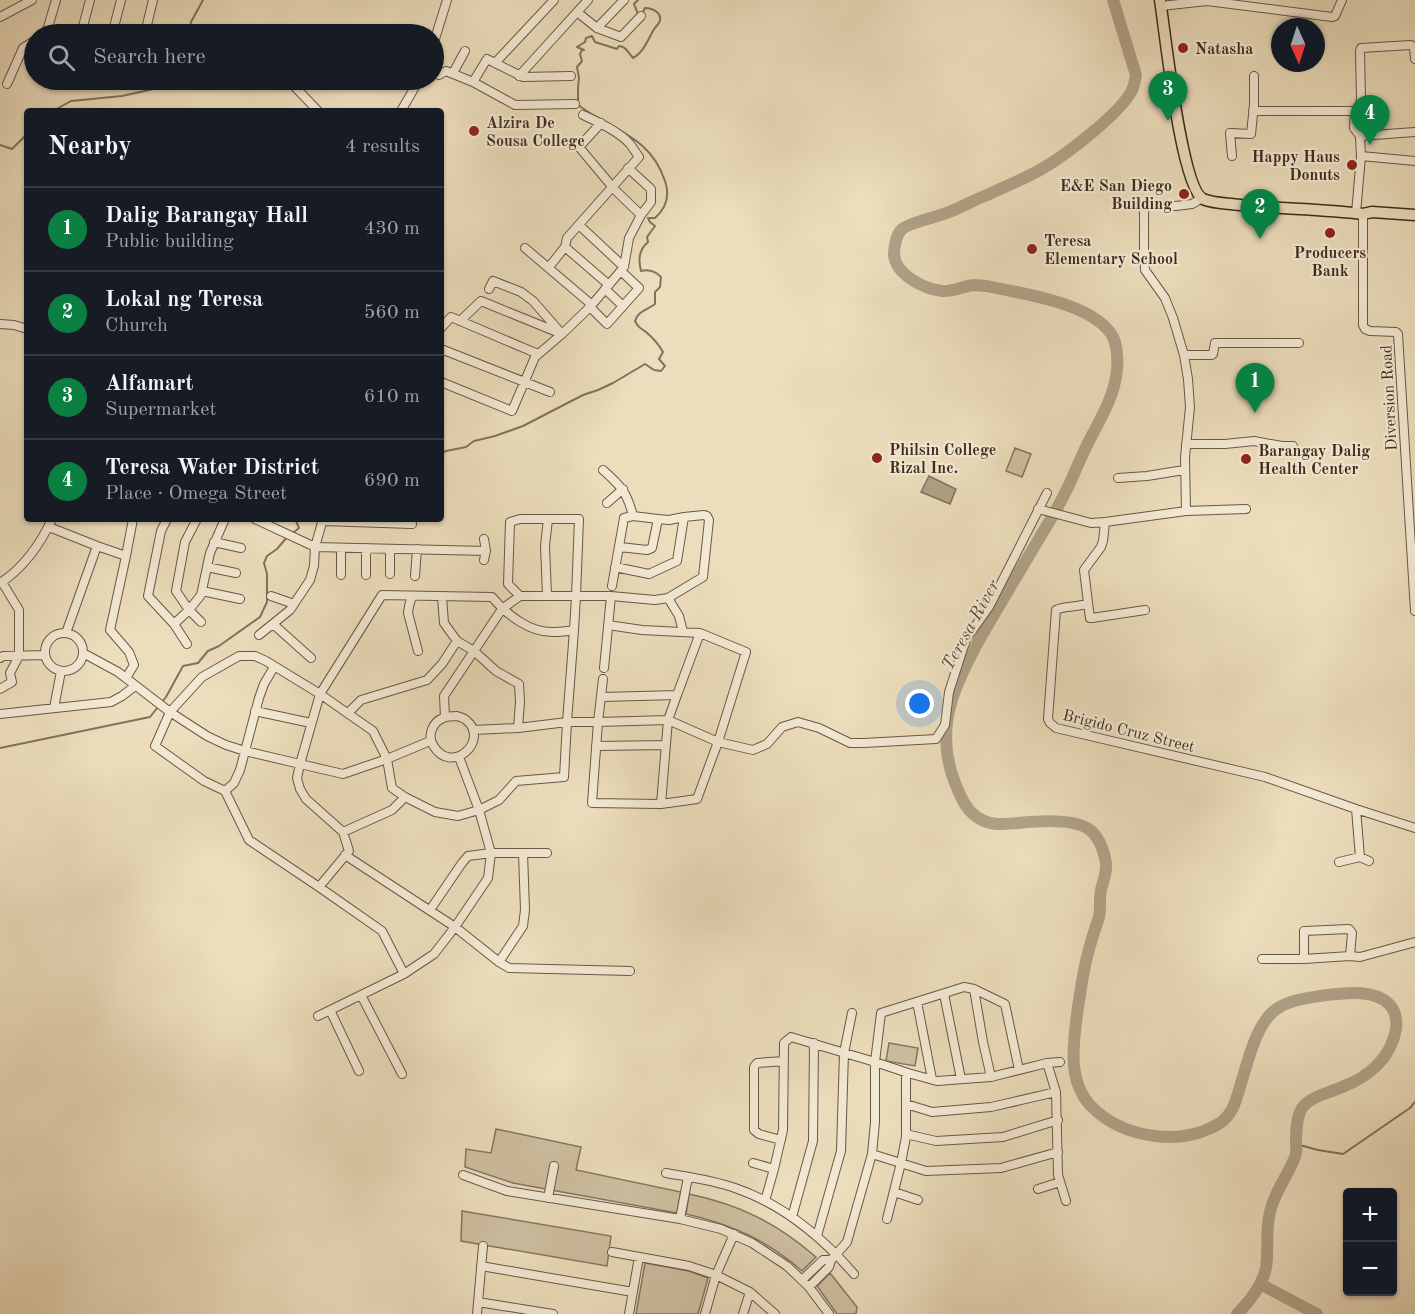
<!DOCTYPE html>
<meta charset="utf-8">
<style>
body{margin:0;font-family:"Old Standard TT",serif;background:#242831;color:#f1f3f6}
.controls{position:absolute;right:18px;bottom:18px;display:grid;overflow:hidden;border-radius:6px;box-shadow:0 2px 4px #0004}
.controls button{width:54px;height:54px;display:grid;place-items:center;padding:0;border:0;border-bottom:2px solid #363941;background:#171b24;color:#f1f3f6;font:30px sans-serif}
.compass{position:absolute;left:1271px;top:18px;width:54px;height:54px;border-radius:50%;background:#171b24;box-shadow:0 2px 4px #0004;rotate:177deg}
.you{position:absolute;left:920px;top:704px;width:21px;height:21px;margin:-15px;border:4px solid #fff;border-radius:50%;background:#1a73e8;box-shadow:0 0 0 9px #1a73e833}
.badge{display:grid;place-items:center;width:39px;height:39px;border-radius:50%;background:#0b8043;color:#fff;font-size:20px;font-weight:700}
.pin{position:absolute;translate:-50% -50px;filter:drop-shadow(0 2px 3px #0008)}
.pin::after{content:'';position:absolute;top:32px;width:21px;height:18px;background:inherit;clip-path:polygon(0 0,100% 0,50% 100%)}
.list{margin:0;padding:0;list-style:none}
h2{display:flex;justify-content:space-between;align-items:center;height:78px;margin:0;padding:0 24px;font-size:26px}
h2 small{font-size:20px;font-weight:400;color:#9ea1a6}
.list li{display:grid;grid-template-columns:39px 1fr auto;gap:18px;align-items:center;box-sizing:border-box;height:84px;padding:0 24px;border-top:2px solid #363941}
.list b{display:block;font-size:22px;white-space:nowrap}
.list p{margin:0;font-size:20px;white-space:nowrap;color:#9ea1a6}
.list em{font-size:20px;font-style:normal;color:#9ea1a6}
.icon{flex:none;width:33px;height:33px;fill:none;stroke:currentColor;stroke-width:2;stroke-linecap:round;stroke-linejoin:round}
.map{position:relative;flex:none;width:1415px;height:1314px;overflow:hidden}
.search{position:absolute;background:#171b24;box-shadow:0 2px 4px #0004;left:24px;top:24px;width:420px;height:66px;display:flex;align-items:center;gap:15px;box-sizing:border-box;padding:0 21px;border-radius:33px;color:#9ea1a6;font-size:22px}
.panel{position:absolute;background:#171b24;box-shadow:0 2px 4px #0004;left:24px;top:108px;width:420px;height:414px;border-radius:6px}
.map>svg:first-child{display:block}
.green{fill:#cebfa1;stroke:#847660;stroke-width:1.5}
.water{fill:#b0a187;stroke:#81725d;stroke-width:1.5}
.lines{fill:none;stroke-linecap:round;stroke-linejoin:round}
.stream{stroke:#81725d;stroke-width:2}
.river{stroke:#b0a187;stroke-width:12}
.minor-casing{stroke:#675846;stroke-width:10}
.major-casing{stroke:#3b2c1f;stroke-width:13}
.minor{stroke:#f3e9d3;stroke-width:8}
.major{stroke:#ecddbc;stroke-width:10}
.poi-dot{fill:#8f2418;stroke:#f3e9d3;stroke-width:2}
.labels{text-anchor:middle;stroke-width:4.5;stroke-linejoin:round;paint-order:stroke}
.poi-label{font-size:16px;font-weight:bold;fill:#3b2c1f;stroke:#f3e9d3;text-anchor:start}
.street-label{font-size:16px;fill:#3b2c1f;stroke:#f3e9d3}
.water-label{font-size:18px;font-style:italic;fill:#5e4f3e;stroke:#f3e9d3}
</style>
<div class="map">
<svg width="1415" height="1314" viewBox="0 0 1415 1314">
<rect width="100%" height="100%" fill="#ecddbc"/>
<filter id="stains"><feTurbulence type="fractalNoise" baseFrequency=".00333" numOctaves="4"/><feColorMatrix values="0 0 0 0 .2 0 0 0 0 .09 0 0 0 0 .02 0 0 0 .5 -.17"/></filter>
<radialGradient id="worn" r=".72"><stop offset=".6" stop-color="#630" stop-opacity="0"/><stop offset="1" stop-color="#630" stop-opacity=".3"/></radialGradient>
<path class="green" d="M1015 448 1031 454 1022 477 1006 471Z
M889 1043 918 1048 915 1066 886 1061Z
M496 1129 581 1147 576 1170 681 1192 677 1213 513 1183 465 1167 466 1149 491 1153Z
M689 1194C741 1205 776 1223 816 1257L802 1271C768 1241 731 1224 686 1214Z
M462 1211 611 1236 607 1266 461 1241Z
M645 1263 689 1271 708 1278 698 1314H636Z
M830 1273 857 1307 856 1314H837L817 1286Z"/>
<path class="water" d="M929 476 956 489 950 504 921 492Z"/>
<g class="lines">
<path class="stream" d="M189 34 191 22 203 0
M53 111 71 101 122 96 167 86 171 80
M0 145 12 149 27 134
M441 453 446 451 466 447 474 441 495 436 523 426 583 395 598 390 613 383 645 364 654 370 661 371 665 366 659 359 663 352C659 345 652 337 646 332 640 328 638 327 635 321 638 311 647 310 655 304V292L660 287 661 277C655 271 649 269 641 271 638 259 639 250 648 242L647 237 655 226 650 222 648 218H655C666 208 670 195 665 181 650 135 612 131 578 105V87L579 78 577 67 582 61 580 54 582 50H584L577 47 585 42 586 38 592 36 595 42 617 49 619 46C626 46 629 54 633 58 643 53 648 40 653 31 654 28 657 26 659 23 664 13 652 8 645 8L642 14H638L634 4 638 0
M293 533 299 528 296 521 300 519
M0 748 150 717 166 697 183 666 198 663 208 651 219 646 260 617 267 602V574L264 563 267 556 277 549 288 536
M1296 1144 1318 1150 1343 1154 1410 1108 1415 1102"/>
<path class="river" d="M1113 0 1136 75C1135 81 1134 87 1131 92 1119 114 1067 154 1045 167 1027 178 1006 186 987 195 974 200 962 207 949 212 938 217 910 222 902 229 896 235 894 247 894 255 896 275 924 289 942 291 953 292 963 286 974 285 978 285 983 286 987 286 1023 294 1094 303 1113 337 1115 341 1117 350 1117 355 1120 387 1103 414 1089 441 1082 455 1076 469 1070 483 1062 500 1053 516 1043 532 1023 566 1002 600 982 635 955 683 933 728 955 783 961 798 967 813 982 820 993 826 1005 824 1018 823 1037 821 1075 818 1090 830 1099 837 1104 852 1106 863 1107 873 1103 881 1101 890 1099 899 1101 908 1099 917 1095 929 1091 941 1088 953 1083 971 1081 989 1078 1007 1074 1039 1066 1078 1090 1105 1107 1123 1131 1133 1155 1136 1170 1138 1186 1137 1201 1132 1209 1129 1219 1125 1225 1119 1236 1108 1238 1091 1243 1077 1249 1057 1255 1033 1268 1017 1281 1000 1307 998 1327 995 1346 993 1374 989 1389 1004 1396 1011 1397 1020 1396 1029 1391 1058 1369 1077 1342 1087 1329 1093 1311 1096 1302 1108 1296 1118 1296 1133 1296 1144 1296 1147 1297 1150 1296 1153 1296 1156 1290 1168 1289 1170 1282 1184 1273 1197 1270 1212 1265 1231 1269 1249 1266 1268 1262 1286 1250 1301 1237 1314
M1260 1284 1317 1314"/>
<defs>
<path id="minor" d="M1161 6 1207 1 1332 17 1335 16 1342 0
M577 12 597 28 621 37 641 16
M0 17 32 0
M597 28 624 0
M113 31 121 0
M46 34 56 0
M81 34 90 0
M84 34 146 29 153 0
M434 42 447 0
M495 63 554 0
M434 72 439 75 446 71 473 82 515 105 575 104
M453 73 465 51
M519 76 588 0
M473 82 487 59 523 77 571 76
M7 84 23 48 34 41
M295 87 318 111
M401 111 419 80
M1253 111H1355
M1355 111 1359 108 1361 99 1360 51 1361 48 1411 45 1414 47 1415 59
M1355 111 1354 128 1360 136 1361 156 1356 213
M601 123 579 147 615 190 641 215
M1360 136 1415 132
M1232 156 1230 133 1251 134 1254 105V76
M1361 156 1415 161
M1202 198 1192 204 1176 206 1144 205V255L1145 270 1165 298 1173 318 1184 355 1188 379 1190 407 1185 457 1186 511 1105 522 1103 541 1101 547 1084 570 1088 603C1078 608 1066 605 1056 610L1048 719 1050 723 1056 728 1265 777 1356 809 1415 828
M1363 214V325L1365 329 1370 331 1396 332 1398 334 1415 611
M579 225 624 267
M565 247 609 285
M525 248 592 305
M549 267 565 247 567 238 639 157C636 153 633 148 630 144 618 131 598 122 583 115
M489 289 493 281 521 292 533 301 561 333
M605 289 623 306
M590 307 607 324 639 288 621 271
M460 321 481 301 562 334
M0 324 14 325 27 329
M441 328 451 317 538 354
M441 349 550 392
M1184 355H1212L1213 354 1215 343H1299
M441 382 512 411 535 357 562 334 590 307 624 267 629 238 641 215 651 202V189L628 168
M1186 444H1225L1254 441 1282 446H1293
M603 470C621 486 627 492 633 516
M1118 478 1147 476 1184 470
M607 503 623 489
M1038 509 1091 523 1105 522
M1186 511 1246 509
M167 519 161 531 148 596 174 624 189 610 201 595 210 553 225 519
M197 519 185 542 176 591 189 610 201 622
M255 519 315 547 486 551 484 539
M520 519H579L576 596H520L508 584 510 522Z
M658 519 669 520 684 517
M323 521 412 524
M49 527 97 546 126 556 133 519
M214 542 241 548
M341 548V575
M366 548V575
M126 556 110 630 129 652 134 665 126 678
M484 560 486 551
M207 567 236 573
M390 574V549
M415 576 417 549
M0 583C23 569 41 543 52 519
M612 586 624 518 633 516 658 519 652 548 647 550 620 547
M202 591 240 599
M547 595 545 546 548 519
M271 596 294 604
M412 596 409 606 408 613 418 651
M442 597 444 623 457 641 474 651 496 671 519 684 520 702 518 728
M668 598 679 616 683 632
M1088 603 1090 618H1092L1145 610
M174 624 187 644
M273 624 311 658
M574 630 567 722H598L603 679
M45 652a19 19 0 1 1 38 0a19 19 0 1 1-38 0Z
M66 633 97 546
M700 633 746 652 718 742 697 799 661 804 668 720 718 742 753 750 767 744 782 727 798 722 819 728 850 743H864L936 739 945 725 949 692 966 639 989 607 1047 493
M259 635 290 610 310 580 314 566 315 547 323 519
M83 653 118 672 170 712 155 746 204 781 225 791 249 840 319 887 382 931 404 974
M0 658 3 656 45 655
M604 668 611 596
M0 689 12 682 10 673 19 656V610L2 582
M602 697 677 695 700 633 642 630 608 625
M54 708 61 671
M255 711 311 723
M348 713 361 700 427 680 442 664 457 641
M0 714 111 702 122 696 135 686
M457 716C460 717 464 718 466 720 491 740 451 777 433 745 427 735 433 722 443 718 448 716 453 716 457 716Z
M445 717 444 696 502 609 520 596
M596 746 666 745
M225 791 234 783 240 770 259 698 264 684 274 667
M405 797 392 788 387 759 430 741
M661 804 592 803 598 722 668 720 677 695
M1356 809 1360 857
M343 832 392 810 405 797 435 812 458 816 479 810 499 800 516 781 564 777 567 722 518 728 473 730
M345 855 455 927 488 878 491 853 479 810 459 757
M1339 862 1360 857 1369 861
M319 887 349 851 343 832 306 799 300 789 297 778 300 764 245 751 226 745 207 736 170 712 202 677 239 656H255L266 661 320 694 373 731 387 759 343 774 300 764 320 694 382 595 492 597C507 615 530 633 554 632 561 632 568 631 574 630L576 596H611L655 600 668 598 703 577 709 520 707 516 704 515 684 517 677 561 649 574 615 567
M430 910 462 863 468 856 491 853H547
M1262 959H1304L1350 956 1360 957 1415 942
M1304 959V931L1349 929 1352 933 1350 956
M499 962 523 926 525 910 523 853
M974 989 983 1042 991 1077
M944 994 961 1079
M361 995 402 1074
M917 1002 932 1079
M330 1010 359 1071
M318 1016 404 974 434 954 455 927 499 962 509 968 630 971
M1047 1063 1056 1092 1058 1175 1066 1201
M906 1104 932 1112 991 1107 1056 1092
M906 1134 936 1141 1003 1137 1058 1120
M781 1140 759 1134 754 1130V1067L757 1063 784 1061
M872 1154 926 1171 1001 1168 1058 1152
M753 1163 774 1169
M666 1173C689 1177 713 1180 735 1188 782 1204 822 1237 854 1274
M463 1175 507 1191 680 1219 721 1229 752 1243 787 1266 809 1287 829 1314
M1038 1189 1060 1182
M894 1192 918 1200
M548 1198 554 1166
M765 1201 774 1169 783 1130 784 1043 791 1037 875 1062 908 1073 937 1081 991 1077 1047 1063 1060 1062
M792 1217 813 1141 814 1043
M680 1219 688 1177
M887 1219 901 1163 906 1137V1073
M817 1236 841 1151 844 1053 852 1013
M612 1252 689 1266 716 1275 750 1292 775 1314
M481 1266 633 1292
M802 1280 823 1260H831L847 1242 872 1154 875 1122V1062L881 1013 964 987 974 989 1005 1004 1019 1070
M809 1287 829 1267 831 1260
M478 1302 553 1314
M477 1314 483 1246
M629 1314 639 1257
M705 1314 716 1275 734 1234
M743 1314 750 1292"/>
<path id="major" d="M1160 0C1165 31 1181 187 1203 199 1214 204 1228 203 1240 205 1280 209 1322 209 1363 214L1372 212 1415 215"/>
</defs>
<use href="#minor" class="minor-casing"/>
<use href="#major" class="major-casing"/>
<use href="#minor" class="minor"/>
<use href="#major" class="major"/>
</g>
<g class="poi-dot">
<circle cx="1183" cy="48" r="6"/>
<circle cx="474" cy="131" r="6"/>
<circle cx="1352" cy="165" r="6"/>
<circle cx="1184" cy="194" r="6"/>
<circle cx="1330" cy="233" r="6"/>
<circle cx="1032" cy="249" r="6"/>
<circle cx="877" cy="458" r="6"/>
<circle cx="1246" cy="459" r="6"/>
</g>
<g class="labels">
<g class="poi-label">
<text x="1195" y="54">Natasha</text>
<text x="486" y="128">Alzira De<tspan x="486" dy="18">Sousa College</tspan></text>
<text x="1340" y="162" text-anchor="end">Happy Haus<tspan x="1340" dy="18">Donuts</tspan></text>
<text x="1172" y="191" text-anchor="end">E&amp;E San Diego<tspan x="1172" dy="18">Building</tspan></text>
<text x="1044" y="246">Teresa<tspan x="1044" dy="18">Elementary School</tspan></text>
<text x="1330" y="258" text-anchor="middle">Producers<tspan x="1330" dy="18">Bank</tspan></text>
<text x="889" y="455">Philsin College<tspan x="889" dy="18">Rizal Inc.</tspan></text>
<text x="1258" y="456">Barangay Dalig<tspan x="1258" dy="18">Health Center</tspan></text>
</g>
<g class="street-label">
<text transform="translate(1388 398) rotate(-93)" y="6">Diversion Road</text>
<text transform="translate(1129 730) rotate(14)" y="6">Brigido Cruz Street</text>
</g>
<g class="water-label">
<text transform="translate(970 625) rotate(-61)" y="6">Teresa River</text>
</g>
</g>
<rect width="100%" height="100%" filter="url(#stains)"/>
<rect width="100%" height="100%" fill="url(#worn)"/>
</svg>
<div class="controls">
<button>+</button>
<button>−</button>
</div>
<svg class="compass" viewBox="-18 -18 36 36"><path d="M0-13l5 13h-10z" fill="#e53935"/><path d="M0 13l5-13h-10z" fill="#9ea1a6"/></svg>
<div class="you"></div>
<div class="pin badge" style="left:1255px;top:413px">1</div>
<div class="pin badge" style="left:1260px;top:239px">2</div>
<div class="pin badge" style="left:1168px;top:121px">3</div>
<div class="pin badge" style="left:1370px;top:145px">4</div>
<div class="search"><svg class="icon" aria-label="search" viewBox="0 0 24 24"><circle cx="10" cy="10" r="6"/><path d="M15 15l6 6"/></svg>Search here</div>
<section class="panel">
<h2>Nearby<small>4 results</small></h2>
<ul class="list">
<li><span class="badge">1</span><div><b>Dalig Barangay Hall</b><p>Public building</p></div><em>430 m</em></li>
<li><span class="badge">2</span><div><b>Lokal ng Teresa</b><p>Church</p></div><em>560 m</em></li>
<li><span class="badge">3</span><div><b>Alfamart</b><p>Supermarket</p></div><em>610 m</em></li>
<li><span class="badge">4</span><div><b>Teresa Water District</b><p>Place · Omega Street</p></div><em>690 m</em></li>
</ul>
</section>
</div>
